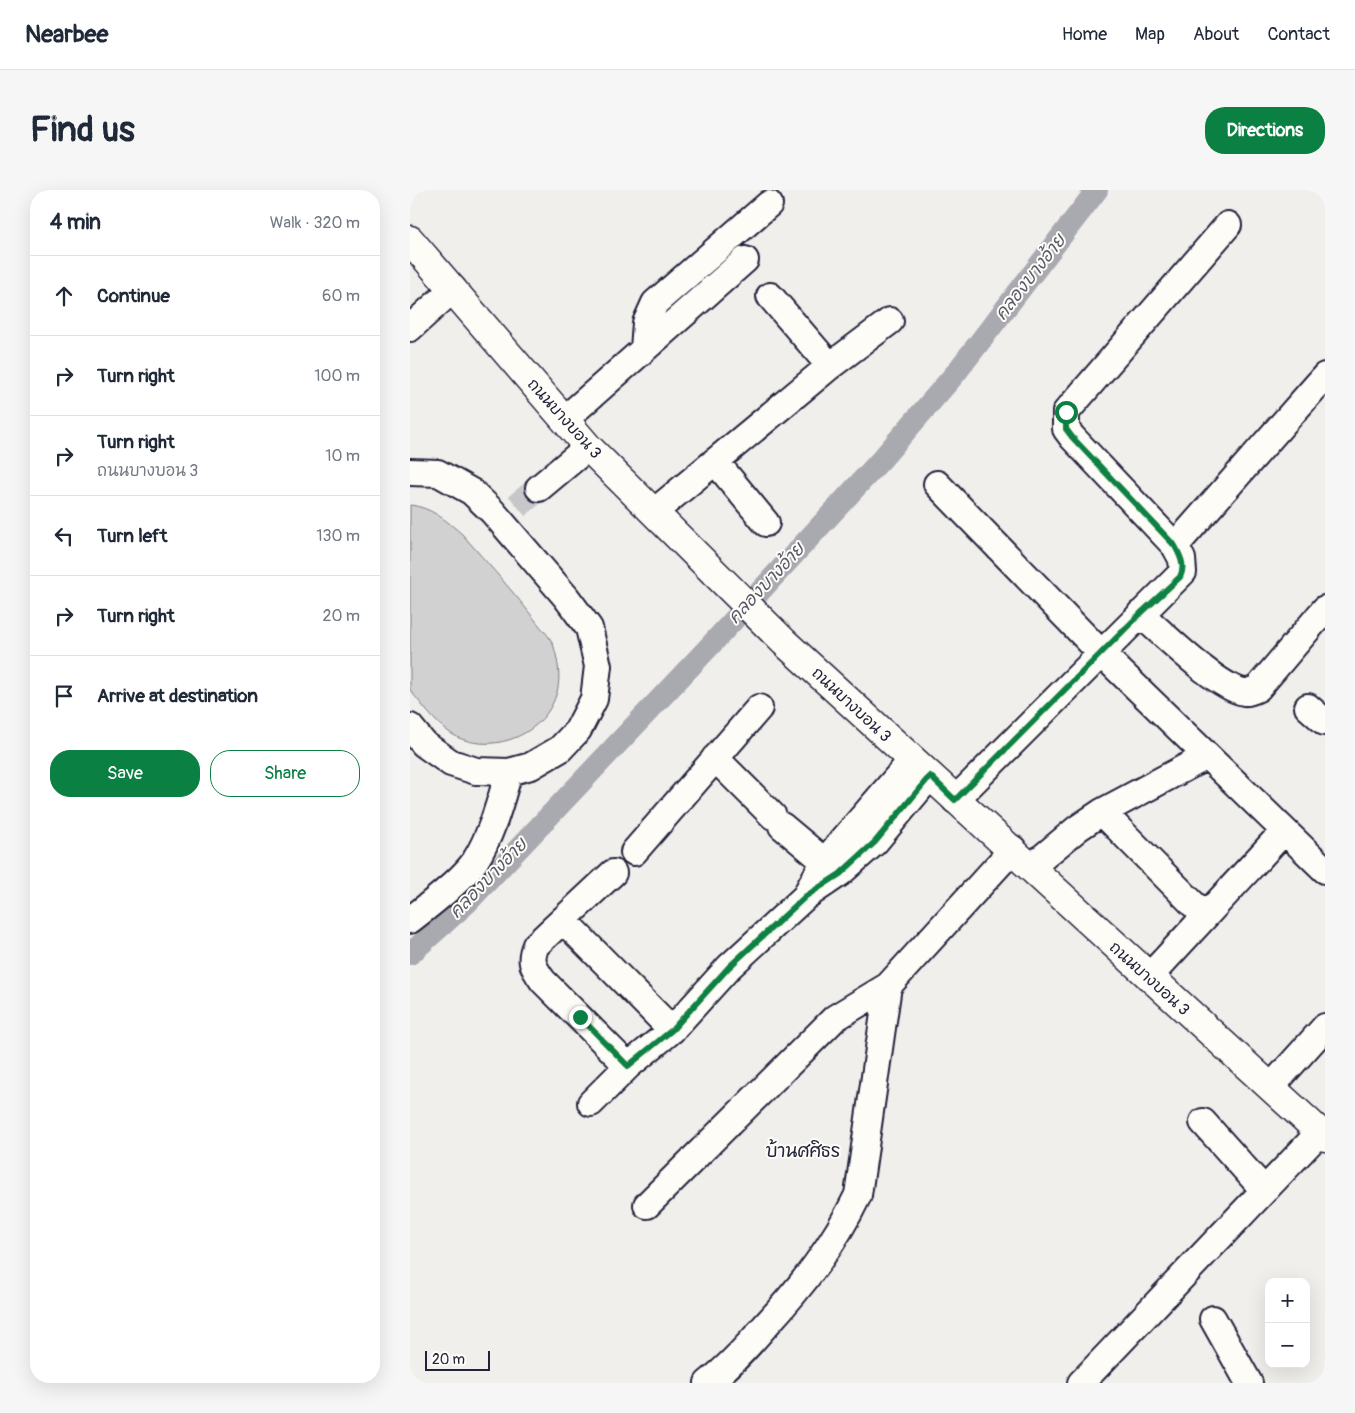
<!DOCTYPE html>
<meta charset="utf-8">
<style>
body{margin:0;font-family:Pangolin,"Playpen Sans Thai",sans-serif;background:#f6f6f7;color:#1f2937}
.controls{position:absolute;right:15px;bottom:15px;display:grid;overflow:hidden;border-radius:10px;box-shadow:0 5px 20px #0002}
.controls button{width:45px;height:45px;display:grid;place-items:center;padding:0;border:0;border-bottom:1px solid #e0e1e3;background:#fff;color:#1f2937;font:25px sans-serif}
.scale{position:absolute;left:15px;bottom:12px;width:65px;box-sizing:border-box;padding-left:5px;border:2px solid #22223b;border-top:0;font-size:14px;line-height:18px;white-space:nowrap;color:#22223b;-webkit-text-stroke:4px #fdfcf7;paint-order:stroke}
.stop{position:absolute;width:15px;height:15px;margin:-11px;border:4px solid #0b8043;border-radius:50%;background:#fff}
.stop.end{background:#0b8043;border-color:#fff;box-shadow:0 1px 5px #0008}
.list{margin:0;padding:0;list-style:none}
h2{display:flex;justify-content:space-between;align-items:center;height:65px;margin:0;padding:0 20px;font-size:21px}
h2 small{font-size:16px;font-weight:400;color:#747a83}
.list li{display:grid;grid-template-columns:32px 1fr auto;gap:15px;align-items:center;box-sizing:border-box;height:80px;padding:0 20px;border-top:1px solid #e0e1e3}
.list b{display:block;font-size:19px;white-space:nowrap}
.list p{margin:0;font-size:16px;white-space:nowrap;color:#747a83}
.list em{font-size:16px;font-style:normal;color:#747a83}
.actions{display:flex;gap:10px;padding:15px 20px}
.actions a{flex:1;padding:11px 0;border:1px solid #0b8043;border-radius:20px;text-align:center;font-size:18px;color:#0b8043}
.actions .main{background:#0b8043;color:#fff}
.icon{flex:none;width:28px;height:28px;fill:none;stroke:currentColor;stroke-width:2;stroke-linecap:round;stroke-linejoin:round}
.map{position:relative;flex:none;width:915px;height:1193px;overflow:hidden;border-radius:20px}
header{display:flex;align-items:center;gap:30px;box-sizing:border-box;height:70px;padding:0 25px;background:#fff;border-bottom:1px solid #e0e1e3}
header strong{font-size:24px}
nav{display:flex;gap:28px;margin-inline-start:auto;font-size:18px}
.intro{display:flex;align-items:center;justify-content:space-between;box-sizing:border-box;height:120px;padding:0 30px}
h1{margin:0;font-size:35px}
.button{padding:12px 22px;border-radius:20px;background:#0b8043;color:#fff;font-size:18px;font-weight:700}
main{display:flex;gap:30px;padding:0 30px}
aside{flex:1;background:#fff;border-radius:20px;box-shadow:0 5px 20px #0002}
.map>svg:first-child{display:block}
.green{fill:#d2d1d1;stroke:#7a7a86}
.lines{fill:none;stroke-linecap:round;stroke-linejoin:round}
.canal{stroke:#a9a9b0;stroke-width:22}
.minor-tunnel{stroke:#c7c6c9;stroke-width:26;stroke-dasharray:26 13;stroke-linecap:butt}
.minor-casing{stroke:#22223b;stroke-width:30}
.major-casing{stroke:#22223b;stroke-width:31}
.minor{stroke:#fdfcf7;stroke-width:26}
.major{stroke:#fdfcf7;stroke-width:28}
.route{stroke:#0b8043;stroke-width:6}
.labels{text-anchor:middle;stroke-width:4;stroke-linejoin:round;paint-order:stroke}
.street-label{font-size:16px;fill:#22223b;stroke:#fdfcf7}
.water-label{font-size:18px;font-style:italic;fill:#58586a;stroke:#fdfcf7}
.neighbourhood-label{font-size:18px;fill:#22223b;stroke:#fdfcf7}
</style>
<header>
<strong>Nearbee</strong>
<nav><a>Home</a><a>Map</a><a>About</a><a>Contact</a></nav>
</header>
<div class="intro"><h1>Find us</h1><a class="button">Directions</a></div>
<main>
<aside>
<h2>4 min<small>Walk · 320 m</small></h2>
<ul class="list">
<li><svg class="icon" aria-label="ahead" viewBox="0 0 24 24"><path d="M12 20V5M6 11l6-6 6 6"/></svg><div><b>Continue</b></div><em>60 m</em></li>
<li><svg class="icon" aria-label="right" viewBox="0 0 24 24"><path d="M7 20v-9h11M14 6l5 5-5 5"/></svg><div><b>Turn right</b></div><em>100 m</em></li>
<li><svg class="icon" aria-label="right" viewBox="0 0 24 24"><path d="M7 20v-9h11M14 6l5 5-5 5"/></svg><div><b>Turn right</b><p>ถนนบางบอน 3</p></div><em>10 m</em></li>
<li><svg class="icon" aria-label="left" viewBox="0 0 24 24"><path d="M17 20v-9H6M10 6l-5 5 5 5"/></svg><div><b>Turn left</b></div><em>130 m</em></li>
<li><svg class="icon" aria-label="right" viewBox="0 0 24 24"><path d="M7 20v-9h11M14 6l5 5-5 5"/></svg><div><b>Turn right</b></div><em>20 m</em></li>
<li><svg class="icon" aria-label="arrive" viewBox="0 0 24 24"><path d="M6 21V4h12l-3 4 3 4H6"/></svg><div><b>Arrive at destination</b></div></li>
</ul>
<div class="actions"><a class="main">Save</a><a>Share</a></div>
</aside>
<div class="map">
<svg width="915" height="1193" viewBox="0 0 915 1193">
<rect width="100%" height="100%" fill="#f0efec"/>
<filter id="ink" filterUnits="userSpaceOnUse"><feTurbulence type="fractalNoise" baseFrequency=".02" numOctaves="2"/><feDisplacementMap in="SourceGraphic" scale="10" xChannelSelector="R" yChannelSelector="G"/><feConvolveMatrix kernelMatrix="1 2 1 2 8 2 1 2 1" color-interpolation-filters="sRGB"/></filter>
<g filter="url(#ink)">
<path class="green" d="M0 315C21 317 37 331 52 344 78 374 105 403 129 435 134 441 142 449 144 457 148 472 151 486 147 502 136 543 87 564 49 548 28 538 14 517 0 500Z"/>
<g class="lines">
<path class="canal" d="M0 764 58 712 298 458 470 271 545 184 687 0"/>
<path class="minor-tunnel" d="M107 316 129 298"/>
<defs>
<path id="minor" d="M360 106 420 176
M0 138 43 99
M234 159 236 133 245 113 359 14
M155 229 335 70
M305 271 356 333
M0 282 28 283 62 302 82 321 156 407 179 438 188 476 184 509 168 540 150 559 121 576 99 582 66 581 41 573 14 554 0 537
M527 294 691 463 915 680
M129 298 178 257
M244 322 420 176 480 131
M765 356 915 186
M730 424C753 443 806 497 834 502 838 503 844 500 848 498L915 419
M898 517 915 532
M305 568 363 626
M545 610 773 382 772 369 765 356 662 247 656 239V222L818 35
M692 622 795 726
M372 636 427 682
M224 662 349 518
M621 677 668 638 692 622 797 566
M203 683 126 755C119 771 123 777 133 791L218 876
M397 703 414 672 502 570
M0 730C17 717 54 688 65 671 82 644 90 612 99 582
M153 730 262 840
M739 787 874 641
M861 897 915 837
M181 913 218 876 262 840 319 777 396 706 430 683 465 652 520 586
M793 932 854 1000
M237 1015 425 828 478 796 603 659
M803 1129 839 1193
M298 1193C320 1176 337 1157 355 1136 392 1096 424 1055 448 1005L478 796
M671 1193 910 942"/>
<path id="major" d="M0 50 178 257 374 452 915 947"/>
</defs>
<use href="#minor" class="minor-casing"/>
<use href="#major" class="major-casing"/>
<use href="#minor" class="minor"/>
<use href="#major" class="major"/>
</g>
</g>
<g class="lines" filter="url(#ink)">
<path class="route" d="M170 827 218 876 262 840 319 777 396 706 430 684 465 652 520 586 545 610 730 424 770 387C776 376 770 366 765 356L662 247 656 239V222"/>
</g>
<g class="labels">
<g class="street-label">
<text transform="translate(155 228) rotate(48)" y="6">ถนนบางบอน 3</text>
<text transform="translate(442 514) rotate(43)" y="6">ถนนบางบอน 3</text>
<text transform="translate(740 788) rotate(42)" y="6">ถนนบางบอน 3</text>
</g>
<g class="water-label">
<text transform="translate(620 87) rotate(-52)" y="6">คลองบางอ้าย</text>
<text transform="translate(356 393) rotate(-47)" y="6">คลองบางอ้าย</text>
<text transform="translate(78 688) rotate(-46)" y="6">คลองบางอ้าย</text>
</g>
<g class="neighbourhood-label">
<text x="393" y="967">บ้านศศิธร</text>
</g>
</g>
</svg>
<div class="controls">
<button>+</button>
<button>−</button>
</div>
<div class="scale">20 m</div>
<div class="stop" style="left:656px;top:222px"></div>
<div class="stop end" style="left:170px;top:827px"></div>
</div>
</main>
